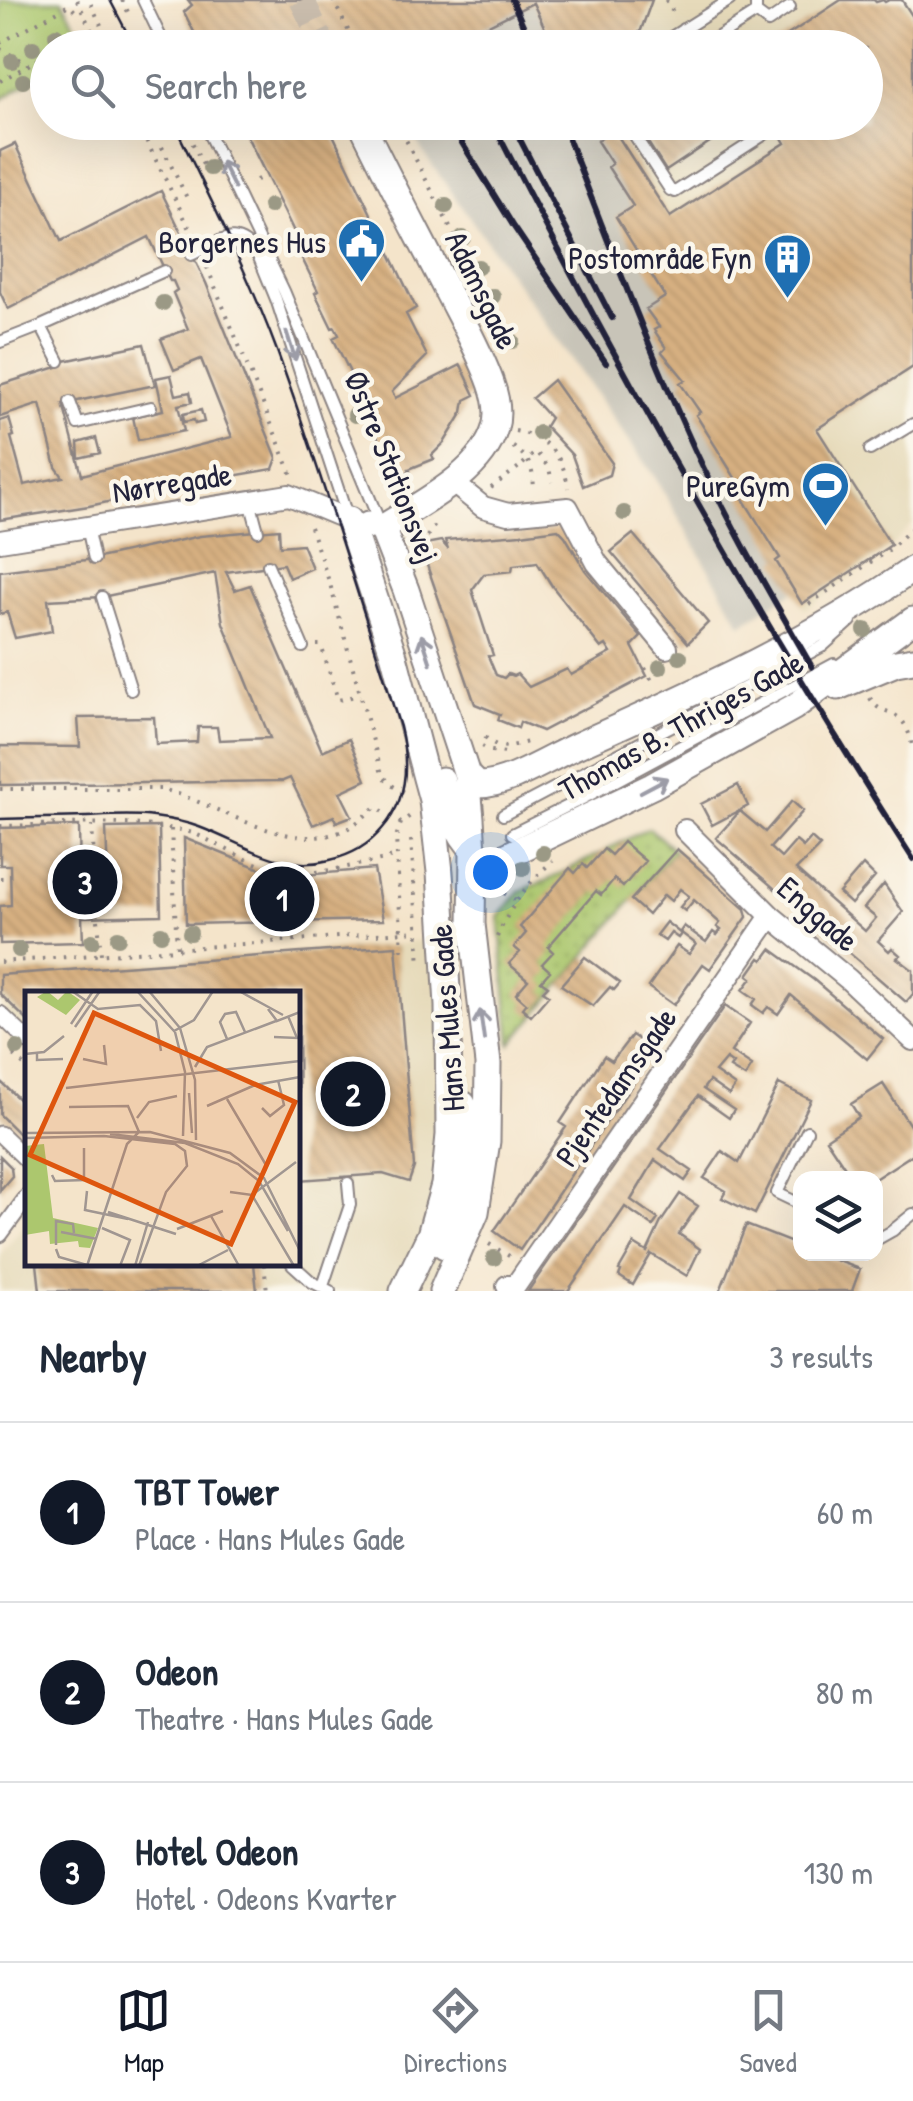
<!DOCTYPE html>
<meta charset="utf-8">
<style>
body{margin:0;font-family:"Patrick Hand",sans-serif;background:#f6f6f7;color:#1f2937}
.controls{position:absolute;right:30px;bottom:30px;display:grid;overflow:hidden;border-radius:20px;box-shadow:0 10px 40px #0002}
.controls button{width:90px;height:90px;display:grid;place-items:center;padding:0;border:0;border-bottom:2px solid #e0e1e3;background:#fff;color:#1f2937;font:50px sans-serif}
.you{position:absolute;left:490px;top:872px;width:35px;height:35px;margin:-25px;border:8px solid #fff;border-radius:50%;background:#1a73e8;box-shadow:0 0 0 15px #1a73e833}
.badge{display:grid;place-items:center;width:65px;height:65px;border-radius:50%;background:#111827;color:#fff;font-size:32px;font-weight:700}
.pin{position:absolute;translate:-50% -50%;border:5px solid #fff;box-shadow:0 2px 10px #0006}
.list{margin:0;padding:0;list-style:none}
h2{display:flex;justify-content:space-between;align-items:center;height:130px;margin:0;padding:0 40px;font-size:42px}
h2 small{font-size:32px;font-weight:400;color:#747a83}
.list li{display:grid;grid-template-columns:65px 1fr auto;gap:30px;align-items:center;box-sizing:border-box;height:180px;padding:0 40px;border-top:2px solid #e0e1e3}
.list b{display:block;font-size:38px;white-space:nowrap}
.list p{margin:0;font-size:32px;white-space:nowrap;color:#747a83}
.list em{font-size:32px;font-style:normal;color:#747a83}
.icon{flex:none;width:55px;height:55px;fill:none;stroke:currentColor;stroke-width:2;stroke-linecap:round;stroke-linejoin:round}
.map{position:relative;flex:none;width:913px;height:1291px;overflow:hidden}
.search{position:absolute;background:#fff;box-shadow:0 10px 40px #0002;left:30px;right:30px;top:30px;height:110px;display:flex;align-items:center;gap:25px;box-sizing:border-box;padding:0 35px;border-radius:55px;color:#747a83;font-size:38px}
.sheet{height:670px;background:#fff}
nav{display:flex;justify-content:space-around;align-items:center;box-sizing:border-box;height:140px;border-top:2px solid #e0e1e3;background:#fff;font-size:28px;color:#747a83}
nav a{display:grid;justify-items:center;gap:5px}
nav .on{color:#111827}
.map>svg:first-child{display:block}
.built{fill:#e6daba}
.industrial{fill:#c8c4b8}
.grass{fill:url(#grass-dots);stroke:#677454;stroke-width:2.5}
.green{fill:#acc76e;stroke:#677454;stroke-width:2.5}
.building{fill:url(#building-back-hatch);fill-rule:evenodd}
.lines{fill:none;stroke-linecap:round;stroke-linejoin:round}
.tertiary-tunnel{stroke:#cabdad;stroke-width:25;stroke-dasharray:25 12;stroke-linecap:butt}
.service-casing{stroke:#8b8382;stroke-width:14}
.pedestrian-casing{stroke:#8b8382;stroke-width:19}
.minor-casing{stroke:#8b8382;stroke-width:24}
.tertiary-casing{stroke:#8b8382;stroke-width:29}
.path{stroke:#8b8382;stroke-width:4;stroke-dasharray:2.5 8;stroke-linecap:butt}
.service{stroke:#fff;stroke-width:10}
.pedestrian{stroke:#fff;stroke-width:15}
.minor{stroke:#fff;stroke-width:20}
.tertiary{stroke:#fff;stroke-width:25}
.tram{stroke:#22223b;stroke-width:2.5}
.rail{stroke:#22223b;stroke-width:6}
.path-bridge{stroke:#8b8382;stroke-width:4;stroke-dasharray:2.5 8;stroke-linecap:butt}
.tree{fill:#9b9985}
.oneway{stroke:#9c9ca7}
.labels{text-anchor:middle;stroke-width:9;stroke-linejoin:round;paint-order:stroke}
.poi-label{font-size:32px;fill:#22223b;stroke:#fbf7ec;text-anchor:end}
.street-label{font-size:32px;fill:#22223b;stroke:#fbf7ec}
.inset-road{fill:none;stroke:#a09691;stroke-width:2.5}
.view{fill:#de560e;fill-opacity:0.15;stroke:#de560e;stroke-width:5}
.inset-edge{fill:none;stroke:#22223b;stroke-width:5}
</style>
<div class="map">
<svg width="913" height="1291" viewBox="0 0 913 1291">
<defs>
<pattern id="grass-dots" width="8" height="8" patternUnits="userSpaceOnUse" patternTransform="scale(2.5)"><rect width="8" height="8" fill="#acc76e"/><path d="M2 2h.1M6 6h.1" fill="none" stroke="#94ab60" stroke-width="1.8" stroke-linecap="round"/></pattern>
<pattern id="building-back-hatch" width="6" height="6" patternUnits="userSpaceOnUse" patternTransform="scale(2.5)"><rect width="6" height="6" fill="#d7b081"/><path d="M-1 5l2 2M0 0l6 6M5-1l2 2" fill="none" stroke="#b89770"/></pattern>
</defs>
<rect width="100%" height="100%" fill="#fbf7ec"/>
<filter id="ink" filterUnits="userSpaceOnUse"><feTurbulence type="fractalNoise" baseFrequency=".01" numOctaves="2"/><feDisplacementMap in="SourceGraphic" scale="20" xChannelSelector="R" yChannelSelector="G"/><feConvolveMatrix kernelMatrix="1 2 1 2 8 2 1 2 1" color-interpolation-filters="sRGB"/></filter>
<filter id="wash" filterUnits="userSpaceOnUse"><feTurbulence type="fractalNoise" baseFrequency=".0048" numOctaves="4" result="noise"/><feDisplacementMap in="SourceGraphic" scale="40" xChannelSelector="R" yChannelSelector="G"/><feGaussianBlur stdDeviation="2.25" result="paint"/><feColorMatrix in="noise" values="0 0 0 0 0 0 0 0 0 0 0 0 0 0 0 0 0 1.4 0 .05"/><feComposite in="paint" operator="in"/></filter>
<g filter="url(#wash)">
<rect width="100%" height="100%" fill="#f4e4ca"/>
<path class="built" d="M531 0H913V524L891 547 805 610 776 561 780 558 735 486 738 483 696 415 662 352 646 309 664 296 616 217 608 167 611 163 587 123 866 122V48L554 47Z
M452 934 475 1103 450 1250 428 1291H0V1255L27 1221 28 1264H298V994H28L27 1055 0 1018 8 1010 0 1001V973L402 944Z"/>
<path class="industrial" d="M531 0 554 47H365Z
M407 123H587L612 164 608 167 633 206 616 218 665 297 646 309 659 327 655 331 666 348 663 352 685 380 681 383 700 412 696 415 739 484 736 487 780 559 776 562 794 591 741 624 656 479 423 152Z"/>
<path class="grass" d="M649 828 674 850 511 1044 499 917 520 891 548 880Z"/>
<path class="green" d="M0 0H62L89 47 48 48 47 71 0 100Z"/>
<g id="blocks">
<path class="building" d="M188 0H652L641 30 632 40 622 45 623 48H554L533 3 442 48H202L184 12 192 5Z
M841 0H874L876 2 883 0 885 2 889 0H902L913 17V367L817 429 891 545 802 604 776 561 780 558 735 486 739 484 696 415 700 412 680 383 685 380 662 352 666 348 654 330 659 327 646 309 665 297 616 217 633 206 608 167 612 164 597 141 614 130 670 217 785 143 773 122H866V48H768Z
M240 122H327L416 308 406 314 427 356 392 392 395 398 461 365 475 395 465 400 463 412 444 443 432 455 434 459 409 469 410 471 397 477 368 417 371 415 333 338 339 335 335 327 332 328 315 293 318 291 297 248 301 246Z
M652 122H740L666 171 640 130Z
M15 144 61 241 161 191 206 283 277 458 273 469 215 479 89 506 0 520V421L9 418 14 436 11 437 24 485 63 477 56 467 40 404 0 417V385L57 367 55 363 144 344 155 385 63 404 82 475 232 437 201 359 174 370 161 339 188 329 173 293 177 290 173 281H170L149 237 8 309 0 292V151Z
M171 375 176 395 190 392 192 402 178 405 184 431 138 440 133 417 163 410 156 378Z
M553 380 612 463 609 475 583 486 572 455 545 426 550 418 532 398Z
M201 410 204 422 195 424 194 420 184 422 183 414Z
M96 438 100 453 79 458 78 443Z
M279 529 280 546 302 544 312 568 289 578 283 564 226 572 235 590 250 585 322 751 349 739 366 780 340 792 352 816 336 822 334 816 313 825 290 778 283 781 0 785V746L80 747 78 718 154 717 156 744 197 742 198 727H217L219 740 270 738 223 623 215 573 102 597 48 600 52 631 15 638 7 612 0 614V571L94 559 200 536Z
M558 529 565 536 585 570 641 637 632 646 647 676 542 731 520 722 518 728 498 720 500 714 475 704 420 545 441 541 448 549 445 540 521 534ZM537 562 552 586 601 648 606 645 611 653 571 675 567 669 529 687 517 674 513 676 508 674 504 678 496 675 488 656 493 655 472 590 484 574 512 571 513 565Z
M633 534 708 623 688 643 611 552Z
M738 785 748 806 712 825 701 804Z
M792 801 803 811 770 848 781 858 796 841 803 847 811 838 820 846 796 870 865 931 876 918 864 908 884 884 903 912 878 941 889 951 892 948 900 955 897 958 913 970V994L906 1002 716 838 740 811 765 832Z
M79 826 80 878 108 877 106 828 159 827 161 915 82 917 83 942 0 944V906L11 905 10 865H0V828Z
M184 838 280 877 374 869 383 920 186 924Z
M623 842 645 861 623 887 614 879 601 895 596 891 548 947 553 952 542 964 550 971 541 981 548 986 543 991 549 995 531 1016 522 1008 526 1003 516 994 528 980 509 964 520 952 514 947 526 933 520 927 570 868 575 873 583 864 587 868 604 849 611 855Z
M677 849 745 909 747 917 710 969 703 964 674 1005 648 987 677 946 689 954 696 944 680 932 684 926 706 942 713 932 717 935 721 930 717 927 720 923 694 900 685 911 680 907 689 896 680 889 671 901 664 895 648 915 631 900Z
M863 865 875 877 851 904 839 893Z
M666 922 681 934 678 938 671 933 665 941 656 935Z
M396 946 414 1167 409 1182 383 1174 299 1180 298 994H28V1021L0 994V975Z
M771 949 814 980 883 1039 867 1059 791 995 778 1014 768 1007 763 1013 752 1005 756 999 743 990 752 978 748 975 760 958 763 960Z
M585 957 620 983 614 990 610 987 593 1006 561 985Z
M725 1006 750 1023 731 1052 752 1066 745 1077 730 1068 733 1064 726 1059 715 1072 735 1086 729 1095 709 1081 703 1089 734 1110 729 1118 698 1096 660 1149 692 1171 685 1181 655 1160 631 1200 658 1219 653 1226 625 1207 568 1291H528Z
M632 1035 655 1051 520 1250 494 1231 566 1127 560 1123 604 1056 612 1061Z
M0 1081 28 1108V1143L0 1115Z
M779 1084 811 1100 755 1214 722 1198 726 1191 704 1178 722 1151 739 1163Z
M883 1084 913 1130V1154L876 1178H852L826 1139 859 1117 851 1104Z
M0 1156 11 1167 12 1176 0 1190Z
M680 1194 698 1206 679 1234 700 1249 687 1276 651 1254 633 1285 619 1276 621 1271 619 1270 634 1244 647 1252 661 1222Z
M746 1225 800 1246V1254H819L860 1269 852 1291H720Z
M37 1264H254L257 1291H40Z"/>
</g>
</g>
<g filter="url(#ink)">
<use href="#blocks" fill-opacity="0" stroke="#8b8382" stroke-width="2.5"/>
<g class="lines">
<path class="tertiary-tunnel" d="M302 0 325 48"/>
<defs>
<path id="service" d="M143 0 166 48
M756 13 768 22 790 7
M683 29 695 46H704L756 13V0
M632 40 638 48
M654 48 730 0
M203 122 284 291 380 523
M631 122V130L670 190 675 192 765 134
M191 255C223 240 235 225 260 258
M258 255 276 299 348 519
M41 326 59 361
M0 342 41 326 164 271
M70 402 78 424 151 407
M870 450 913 424
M250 501 258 531
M87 527 94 559
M268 565 303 647
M102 597 131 690
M503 815 823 646 851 621
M512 834 582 799 834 664
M800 1204 777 1193 807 1131
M876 1240 892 1231 913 1214
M292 1264 312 1282 330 1291
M323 1286 350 1205 348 1183"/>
<path id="pedestrian" d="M0 1014 28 1041
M0 1134 28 1161
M0 1234 28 1196"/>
<path id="minor" d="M452 482 483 507 508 514 568 508 597 563 667 648
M0 541 289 495 349 520
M685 830 771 916 848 979 913 1040
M507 1286 516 1285 771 916"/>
<path id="tertiary" d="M361 122C389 180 419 236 448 293 463 322 480 352 491 383 496 397 499 414 495 428 482 474 419 504 382 528L368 525
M349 520 394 656 426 778 432 800 440 872 448 1006 449 1135 444 1185 430 1235 403 1291
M382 528 406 590 467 775 471 818 473 852 472 924 488 1064 487 1141 476 1212 442 1291
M838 687 896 663 913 660
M467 775 477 785C506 786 548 759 576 746 691 694 809 642 913 569
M442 780C448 814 460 841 488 864L498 860 652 786 794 707 913 620
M445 1246C462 1197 469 1157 463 1104"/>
</defs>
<use href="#service" class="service-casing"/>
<use href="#pedestrian" class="pedestrian-casing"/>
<use href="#minor" class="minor-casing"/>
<use href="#tertiary" class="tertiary-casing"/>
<path class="path" d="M77 0 100 48
M122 0 129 14
M333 0 357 48
M666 0 676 17
M91 4 101 25
M0 43 69 5 76 12
M59 48 89 30
M0 49 29 64
M0 81 48 54
M137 122 193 235
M397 122 490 307 504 348
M188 134 208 175
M162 147 188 200
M256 180 267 175
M207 267 292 475
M515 431C548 437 564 457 568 488
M513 447C530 458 533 469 534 489
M491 488 523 464
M310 527 330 584 382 774 391 785 407 793
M419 555V548L435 525
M809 604 890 549 913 527
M317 645H321L338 700 360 695
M645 668 655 686
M870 698C880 714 886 708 898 717 908 725 910 737 913 749
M485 737C501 752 509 746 528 742
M482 746 491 751 506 753
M0 789H162C215 803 282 851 337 833 353 828 363 817 376 807L401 823 410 816
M401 823 396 837 402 952
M92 825 94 859
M0 826C60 825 136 818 193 833 221 845 258 869 288 873 315 876 370 862 398 856
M171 829 177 949
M411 840 420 965
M0 878H4
M501 884 502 892 517 901
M98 920 101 954
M497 937C510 907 528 882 553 861
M0 962 418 931
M14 1056 28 1069
M489 1244 511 1257
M264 1264 267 1291"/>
<use href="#service" class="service"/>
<use href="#pedestrian" class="pedestrian"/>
<use href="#minor" class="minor"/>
<use href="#tertiary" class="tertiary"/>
<path class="tram" d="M110 0 135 48
M0 819C28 818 57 818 85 817 108 816 131 814 154 817 169 819 186 822 199 827 245 844 280 873 330 860 352 855 368 846 382 829 408 800 409 763 400 727 360 602 322 475 277 351 248 273 210 198 173 122"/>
<path class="rail" d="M512 0 533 48
M446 32 454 48
M467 35 473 48
M449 122 514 227 606 363
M492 122C621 374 760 621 913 859
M511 122 612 318
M562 122C605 233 646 343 695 450 730 525 771 596 812 667"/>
<path class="path-bridge" d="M523 464 536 452 549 468 552 482"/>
</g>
<g class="tree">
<circle cx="56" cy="35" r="8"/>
<circle cx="33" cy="48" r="8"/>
<circle cx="12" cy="61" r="8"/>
<circle cx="23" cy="81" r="8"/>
<circle cx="210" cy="168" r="8"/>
<circle cx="270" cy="206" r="8"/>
<circle cx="446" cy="206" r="8"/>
<circle cx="463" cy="238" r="8"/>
<circle cx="478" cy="267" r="8"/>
<circle cx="493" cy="296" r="8"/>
<circle cx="163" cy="303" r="8"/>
<circle cx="512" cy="341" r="8"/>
<circle cx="355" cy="415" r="8"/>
<circle cx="539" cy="433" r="8"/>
<circle cx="624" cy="513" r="8"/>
<circle cx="865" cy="630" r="8"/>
<circle cx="680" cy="657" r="8"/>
<circle cx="660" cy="667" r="8"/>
<circle cx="543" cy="853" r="8"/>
<circle cx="523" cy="868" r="8"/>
<circle cx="190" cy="933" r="8"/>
<circle cx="161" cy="934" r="8"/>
<circle cx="118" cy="938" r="8"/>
<circle cx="92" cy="941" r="8"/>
<circle cx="19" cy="950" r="8"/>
<circle cx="17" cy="1048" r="8"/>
<circle cx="494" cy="1258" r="8"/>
</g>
<defs><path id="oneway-shaft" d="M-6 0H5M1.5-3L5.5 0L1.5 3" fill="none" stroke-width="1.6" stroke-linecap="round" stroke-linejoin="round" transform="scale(2.5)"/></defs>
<g class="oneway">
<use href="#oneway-shaft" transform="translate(228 175) rotate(-116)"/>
<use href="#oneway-shaft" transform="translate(291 346) rotate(72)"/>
<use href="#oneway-shaft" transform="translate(426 649) rotate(-108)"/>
<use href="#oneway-shaft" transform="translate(654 785) rotate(-28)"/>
<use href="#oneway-shaft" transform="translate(482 1025) rotate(-98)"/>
</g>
</g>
<defs>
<symbol id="civic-pin" viewBox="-11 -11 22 30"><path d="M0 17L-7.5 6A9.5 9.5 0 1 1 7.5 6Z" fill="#1f6fb2" stroke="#fbf7ec"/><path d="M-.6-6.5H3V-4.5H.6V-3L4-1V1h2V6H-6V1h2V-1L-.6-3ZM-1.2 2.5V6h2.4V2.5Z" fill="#fff"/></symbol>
<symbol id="building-pin" viewBox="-11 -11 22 30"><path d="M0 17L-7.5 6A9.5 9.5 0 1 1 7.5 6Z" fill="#1f6fb2" stroke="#fbf7ec"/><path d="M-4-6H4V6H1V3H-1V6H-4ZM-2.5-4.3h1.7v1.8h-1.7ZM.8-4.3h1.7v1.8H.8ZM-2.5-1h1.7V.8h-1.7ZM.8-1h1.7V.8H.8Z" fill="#fff"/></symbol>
<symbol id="stadium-pin" viewBox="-11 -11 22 30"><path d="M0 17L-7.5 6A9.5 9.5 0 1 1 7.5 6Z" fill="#1f6fb2" stroke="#fbf7ec"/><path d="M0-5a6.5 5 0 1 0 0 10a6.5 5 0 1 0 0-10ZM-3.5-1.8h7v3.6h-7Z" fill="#fff"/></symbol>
</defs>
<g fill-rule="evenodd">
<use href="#civic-pin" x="334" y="214" width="55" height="75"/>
<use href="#building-pin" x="760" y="230" width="55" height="75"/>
<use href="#stadium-pin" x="798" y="458" width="55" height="75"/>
</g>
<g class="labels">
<g class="poi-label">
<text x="326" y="253">Borgernes Hus</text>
<text x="752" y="269">Postområde Fyn</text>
<text x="790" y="497">PureGym</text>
</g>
<g class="street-label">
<text transform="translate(482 290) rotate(64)" y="11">Adamsgade</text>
<text transform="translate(392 467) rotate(68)" y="11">Østre Stationsvej</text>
<text transform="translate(172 483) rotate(-9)" y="11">Nørregade</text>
<text transform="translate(681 726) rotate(-29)" y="11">Thomas B. Thriges Gade</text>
<text transform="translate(818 914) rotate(41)" y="11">Enggade</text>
<text transform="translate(447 1018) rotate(-94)" y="11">Hans Mules Gade</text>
<text transform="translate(616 1087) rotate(-55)" y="11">Pjentedamsgade</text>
</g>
</g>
<g transform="translate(25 991)">
<rect width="275" height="275" fill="#f4e4ca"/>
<path d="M22 0 33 9 42 0 55 9 41 24 12 6Z" fill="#acc76e"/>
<path d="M19 153 28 227 73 237 65 257 54 256 53 250 25 253 24 240 0 244V155Z" fill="#acc76e"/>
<path class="inset-road" d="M47 0 73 18 115 14 131 30 136 60M112 0 149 40 169 29 188 0M124 0 155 37M214 0 258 24M243 18 252 30 275 21M46 33 68 0M50 36 75 0M155 37 170 89 171 149M150 41 160 81 158 145M249 46 272 47 263 25M202 48 195 31 200 23 211 21 220 41M12 62V69L38 68M0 63 19 61 39 45M58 68 81 73 79 54M170 76 182 56 251 30M41 97 275 70M164 102 167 142M202 108 241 174M182 115 230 94 275 86M44 116 103 115 114 141 102 153 62 275M237 117 245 125 259 114 253 89M112 127 124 111 152 105M0 142 125 141 205 162 239 187 275 260M85 143 160 152 213 173 234 190 263 240M0 147 79 145 150 153 160 160 162 175 141 201 114 275M27 184 30 190 59 189V157M62 200 60 219 103 228M205 201 227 204 271 171M227 204 269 275M83 221 151 243M186 225 214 275M77 237 105 249 95 275M152 238 198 220M36 241 72 248M31 254V230L48 233 49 242M31 258 34 266 62 274M110 275 123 231M172 275 203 259"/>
<path class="view" d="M69 22 270 111 206 253 5 164Z"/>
<rect width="275" height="275" class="inset-edge"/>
</g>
</svg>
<div class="controls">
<button><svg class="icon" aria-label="layers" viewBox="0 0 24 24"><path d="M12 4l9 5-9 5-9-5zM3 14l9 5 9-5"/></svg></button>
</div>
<div class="you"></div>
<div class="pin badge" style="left:282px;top:899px">1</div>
<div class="pin badge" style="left:353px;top:1094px">2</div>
<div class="pin badge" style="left:85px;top:882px">3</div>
<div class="search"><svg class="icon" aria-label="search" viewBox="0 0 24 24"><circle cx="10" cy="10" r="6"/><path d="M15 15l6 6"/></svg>Search here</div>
</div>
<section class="sheet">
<h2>Nearby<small>3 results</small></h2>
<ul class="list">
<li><span class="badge">1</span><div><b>TBT Tower</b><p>Place · Hans Mules Gade</p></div><em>60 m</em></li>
<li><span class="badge">2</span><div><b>Odeon</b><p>Theatre · Hans Mules Gade</p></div><em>80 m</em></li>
<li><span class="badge">3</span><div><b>Hotel Odeon</b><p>Hotel · Odeons Kvarter</p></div><em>130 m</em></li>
</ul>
</section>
<nav>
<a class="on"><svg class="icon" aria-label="map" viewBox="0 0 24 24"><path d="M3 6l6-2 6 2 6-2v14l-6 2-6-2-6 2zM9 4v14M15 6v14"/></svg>Map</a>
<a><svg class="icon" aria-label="directions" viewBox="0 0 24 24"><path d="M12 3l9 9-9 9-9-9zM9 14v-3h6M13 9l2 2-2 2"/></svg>Directions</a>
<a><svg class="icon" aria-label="saved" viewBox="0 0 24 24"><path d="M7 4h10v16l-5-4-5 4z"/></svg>Saved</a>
</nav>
